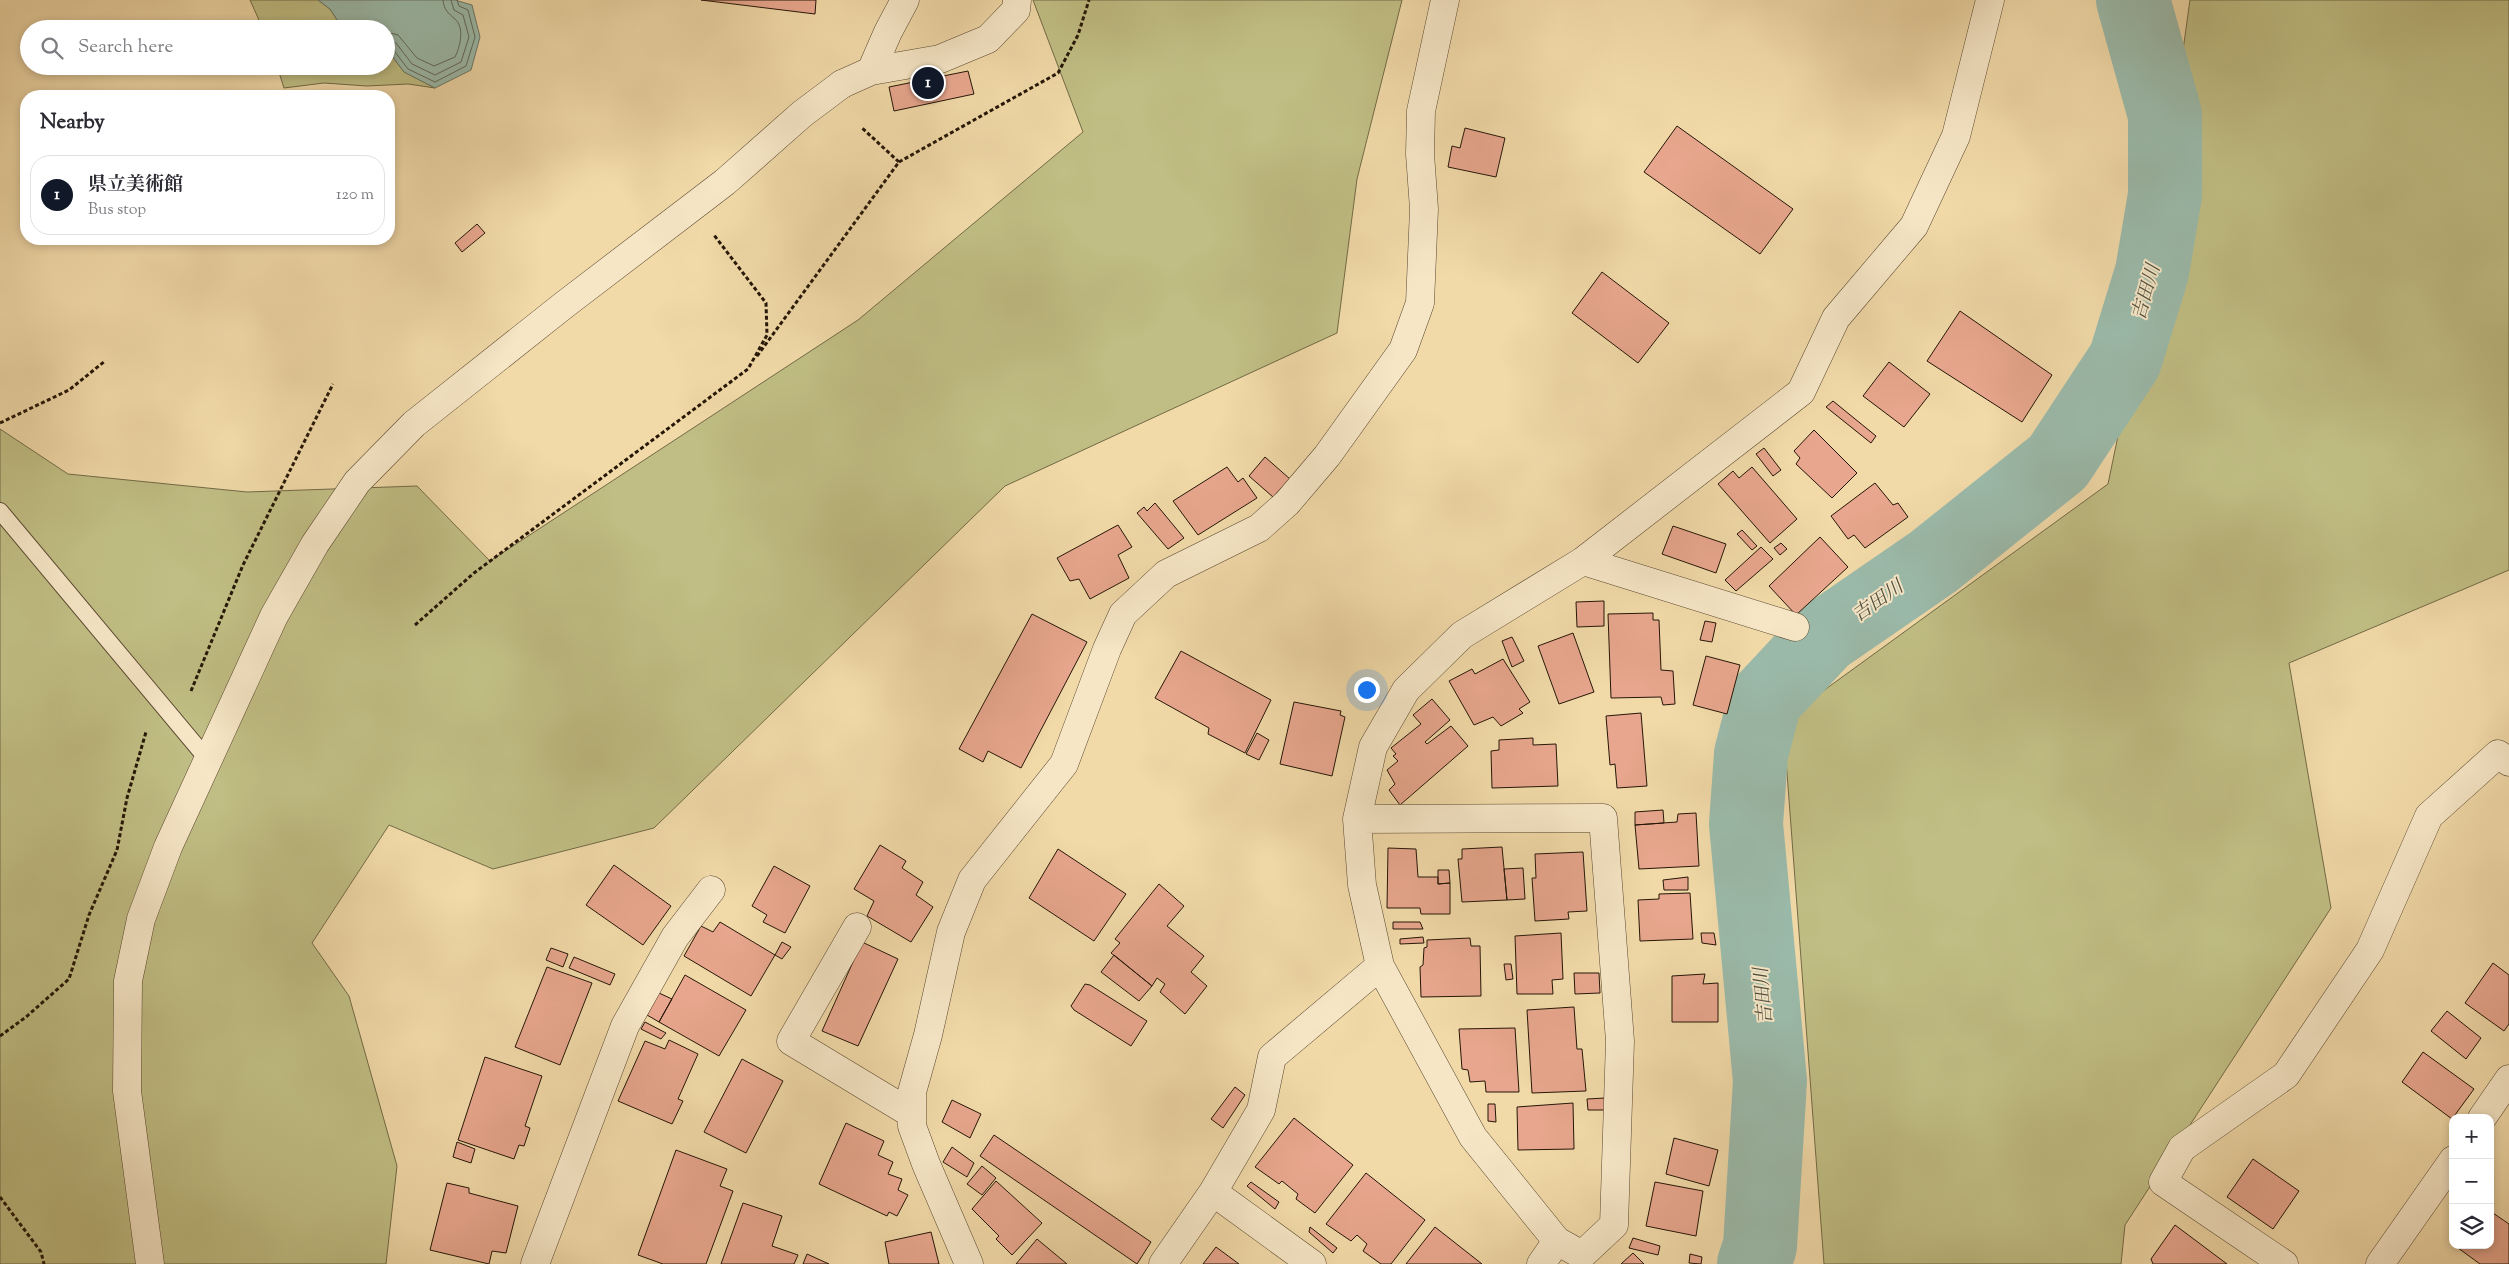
<!DOCTYPE html>
<meta charset="utf-8">
<style>
body{margin:0;font-family:"Sorts Mill Goudy","Noto Serif JP",serif;background:#f7f7f7;color:#2b2b33}
.controls{position:absolute;right:15px;bottom:15px;display:grid;overflow:hidden;border-radius:10px;box-shadow:0 2px 8px #0003}
.controls button{width:45px;height:45px;display:grid;place-items:center;padding:0;border:0;border-bottom:1px solid #e1e1e2;background:#fff;color:#2b2b33;font:25px sans-serif}
.you{position:absolute;left:1366px;top:689px;width:18px;height:18px;margin:-12px;border:4px solid #fff;border-radius:50%;background:#1a73e8;box-shadow:0 0 0 8px #1a73e833}
.badge{display:grid;place-items:center;width:32px;height:32px;border-radius:50%;background:#111827;color:#fff;font-size:16px;font-weight:700}
.pin{position:absolute;translate:-50% -50%;border:2px solid #fff;box-shadow:0 1px 5px #0006}
.list{margin:0;padding:0;list-style:none}
h2{display:flex;justify-content:space-between;align-items:center;height:65px;margin:0;padding:0 20px;font-size:21px}
h2 small{font-size:16px;font-weight:400;color:#7c7c81}
.list li{display:grid;grid-template-columns:32px 1fr auto;gap:15px;align-items:center;box-sizing:border-box;height:80px;margin:0 10px 10px;padding:0 10px;border:1px solid #e1e1e2;border-radius:20px}
.list b{display:block;font-size:19px;white-space:nowrap}
.list p{margin:0;font-size:16px;white-space:nowrap;color:#7c7c81}
.list em{font-size:16px;font-style:normal;color:#7c7c81}
.icon{flex:none;width:28px;height:28px;fill:none;stroke:currentColor;stroke-width:2;stroke-linecap:round;stroke-linejoin:round}
.map{position:relative;flex:none;width:2509px;height:1264px;overflow:hidden}
.search{position:absolute;background:#fff;box-shadow:0 2px 8px #0003;left:20px;top:20px;width:375px;height:55px;display:flex;align-items:center;gap:12px;box-sizing:border-box;padding:0 18px;border-radius:28px;color:#7c7c81;font-size:19px}
.panel{position:absolute;background:#fff;box-shadow:0 2px 8px #0003;left:20px;top:90px;width:375px;height:155px;border-radius:20px}
.map>svg:first-child{display:block}
.green{fill:#c0be84;stroke:#726a46}
.water{fill:#9bbaaa;stroke:#6c7869}
.lines{fill:none;stroke-linecap:round;stroke-linejoin:round}
.shore{stroke:#606858;stroke-width:1}
.river{stroke:#9bbaaa;stroke-width:74}
.building{fill:#e7a68d;stroke:#251607}
.service-casing{stroke:#58472f;stroke-width:18}
.minor-casing{stroke:#58472f;stroke-width:29}
.tertiary-casing{stroke:#58472f;stroke-width:29}
.path{stroke:#251607;stroke-width:3;stroke-dasharray:4 2.5;stroke-linecap:butt}
.service{stroke:#f6e6c6;stroke-width:16}
.minor{stroke:#f6e6c6;stroke-width:28}
.tertiary{stroke:#f6e6c6;stroke-width:28}
.labels{text-anchor:middle;stroke-width:4;stroke-linejoin:round;paint-order:stroke}
.water-label{font-size:19px;font-style:italic;fill:#4e4f40;stroke:#f6e6c6}
</style>
<div class="map">
<svg width="2509" height="1264" viewBox="0 0 2509 1264">
<rect width="100%" height="100%" fill="#f1d9a8"/>
<filter id="stains"><feTurbulence type="fractalNoise" baseFrequency=".004" numOctaves="4"/><feColorMatrix values="0 0 0 0 .2 0 0 0 0 .09 0 0 0 0 .02 0 0 0 .5 -.17"/></filter>
<radialGradient id="worn" r=".72"><stop offset=".6" stop-color="#630" stop-opacity="0"/><stop offset="1" stop-color="#630" stop-opacity=".3"/></radialGradient>
<path class="green" d="M250 0H318L330 9 343 29H263Z
M1033 0H1402L1357 179 1337 333 1005 486 654 828 493 869 389 825 312 943 349 996 397 1166 386 1264H0V429L68 474 247 492 417 486 490 561 858 320 1083 132Z
M2190 0H2509V570L2289 663 2331 908 2125 1225 2121 1264H1824L1783 720 2108 484 2152 272Z
M386 48 404 72 435 88 408 84 367 86 324 83 284 88 277 66H386Z"/>
<path class="water" d="M318 0H455L472 5 480 37 471 70 435 88 404 72 386 48V29H343L330 9Z"/>
<g class="lines">
<path class="shore" d="M386 32 398 35 417 58 434 66 455 57C460 47 465 28 455 19 448 13 444 10 443 0
M386 40 396 43 412 64 435 75 461 62 469 37 463 15 454 10 451 0
M386 46 392 48 408 69 435 82 466 66 475 37 468 10 459 6 457 0"/>
<path class="river" d="M1754 1264 1760 1246 1770 1081 1746 824 1751 754 1765 700 1824 637 1933 562 2058 462 2125 360 2152 272 2165 195V115L2133 0"/>
</g>
<path class="building" d="M701 0H816L815 14Z
M968 71 974 94 894 111 889 87Z
M1677 126 1793 209 1760 254 1644 172Z
M1465 128 1505 138 1496 177 1448 167 1452 146 1460 148Z
M477 224 485 233 462 252 455 243Z
M1602 272 1669 323 1638 363 1572 313Z
M1960 311 2052 375 2022 422 1927 361Z
M1889 362 1930 394 1904 427 1863 396Z
M1833 401 1876 436 1871 443 1826 407Z
M1814 430 1857 473 1832 498 1796 464 1800 458 1794 451Z
M1764 448 1781 470 1773 476 1756 454Z
M1265 457 1290 479 1273 497 1249 476Z
M1227 467 1238 482 1243 478 1257 498 1198 535 1173 501Z
M1752 467 1797 519 1770 543 1718 484 1733 471 1739 478Z
M1875 483 1893 505 1898 503 1908 517 1865 548 1854 535 1848 539 1831 516Z
M1155 503 1184 538 1168 549 1137 513 1144 507 1147 511Z
M1118 525 1132 547 1118 555 1129 578 1090 599 1079 579 1070 581 1057 558Z
M1673 526 1726 544 1716 573 1662 554Z
M1742 530 1757 546 1752 550 1737 534Z
M1820 537 1848 567 1796 615 1769 586Z
M1781 543 1787 549 1780 555 1774 548Z
M1761 547 1773 559 1736 591 1725 580Z
M1604 601V626L1577 627 1576 602Z
M1653 613V620H1659L1661 670 1673 671 1675 704 1663 705 1661 697 1611 698 1608 614Z
M1032 614 1087 642 1021 768 988 751 983 762 959 749Z
M1705 621 1716 623 1712 642 1700 640Z
M1573 633 1594 692 1559 704 1538 646Z
M1512 637 1524 661 1512 667 1502 641Z
M1181 651 1271 700 1245 753 1208 734 1209 728 1155 698Z
M1706 656 1740 665 1727 714 1693 705Z
M1503 659 1530 702 1519 709 1523 713 1501 726 1493 717 1474 725 1449 681 1472 669 1475 674Z
M1432 699 1450 720 1425 742 1427 744 1451 726 1468 746 1400 805 1389 790 1395 784 1387 770 1398 761 1393 756 1396 754 1391 748 1421 724 1413 715Z
M1294 702 1341 711 1340 715 1345 717 1332 776 1280 764Z
M1641 713 1647 786 1617 788 1615 764 1610 765 1606 716Z
M1257 733 1269 740 1259 760 1246 754Z
M1533 738V745L1556 744 1558 786 1492 788 1491 751 1499 750V740Z
M1663 810 1664 823 1635 825V812Z
M1696 813 1699 866 1639 869 1635 825 1677 822 1678 814Z
M880 845 906 861 902 868 923 882 916 895 933 907 911 942 867 916 874 901 854 889Z
M1502 847 1507 900 1462 902 1458 859H1462V849Z
M1388 848 1416 849 1418 877H1438V884L1450 883V914H1421L1420 908H1387Z
M1058 849 1126 894 1094 941 1029 898Z
M1583 852 1587 911 1568 912 1569 919 1535 921 1532 878H1536L1535 854Z
M614 865 671 906 643 945 586 905Z
M774 866 810 886 785 933 763 922 767 915 752 906Z
M1523 868 1525 899 1507 900 1504 869Z
M1438 870H1449L1450 883 1438 884Z
M1688 877V890H1664L1663 880Z
M1159 884 1184 906 1167 926 1204 956 1191 972 1207 986 1185 1014 1160 992 1165 984 1157 978 1152 986 1111 953 1120 943 1115 939Z
M1690 893 1693 939 1640 941 1638 900 1659 899V894Z
M720 922 775 955 751 996 684 956 701 926 713 932Z
M1393 922H1420L1423 929H1393Z
M1561 933 1563 979 1552 980 1553 994H1517L1515 936Z
M1701 933H1714L1716 945 1702 943Z
M1423 937 1424 943 1400 944V939Z
M1470 938 1471 946H1480L1481 996 1421 997 1420 967 1423 965 1424 948 1427 947V940Z
M782 942 791 947 782 959 775 955Z
M862 942 898 959 858 1046 822 1031Z
M551 948 568 954 563 967 546 960Z
M1114 955 1152 986 1139 1001 1101 972Z
M574 957 615 974 610 985 569 968Z
M2493 963 2509 975V1024L2504 1031 2465 1003Z
M1504 964H1511L1513 979 1506 980Z
M547 967 592 983 560 1065 515 1047Z
M1574 973H1599L1600 993 1575 994Z
M1705 974 1703 984 1718 983V1022H1672V976Z
M685 975 746 1010 719 1056 659 1022Z
M1085 984 1090 985 1147 1021 1131 1046 1074 1010 1071 1006Z
M659 993 672 999 659 1022 647 1015Z
M1574 1007 1577 1049H1582L1586 1091 1532 1093 1527 1010Z
M2447 1011 2481 1038 2466 1059 2431 1031Z
M645 1022 666 1033 661 1039 641 1029Z
M1515 1028 1519 1092H1486L1485 1081 1470 1082 1468 1070 1462 1069 1459 1029Z
M669 1040 698 1054 678 1099 683 1101 672 1124 618 1101 645 1041 665 1049Z
M2423 1052 2474 1089 2452 1119 2402 1082Z
M485 1057 542 1076 525 1126 530 1128 524 1146 519 1145 514 1159 458 1140Z
M742 1059 783 1081 746 1153 704 1132Z
M1235 1087 1245 1095 1223 1128 1211 1119Z
M1605 1098 1606 1110H1588L1587 1099Z
M952 1100 981 1114 970 1138 942 1122Z
M1573 1103 1574 1149 1518 1150 1517 1107Z
M1488 1104H1495L1496 1122 1488 1121Z
M1294 1118 1353 1165 1315 1213 1296 1199 1298 1194 1282 1181 1279 1184 1255 1167Z
M846 1123 884 1141 878 1155 893 1162 888 1174 902 1179 898 1190 908 1195 897 1216 889 1212 887 1216 819 1184Z
M994 1135 1151 1242 1137 1264 980 1156Z
M1674 1138 1718 1150 1709 1186 1666 1174Z
M457 1142 475 1149 471 1163 453 1157Z
M952 1147 974 1163 967 1177 943 1162Z
M676 1150 727 1169 720 1186 733 1191 706 1264H663L638 1255Z
M2253 1159 2299 1191 2273 1229 2227 1197Z
M982 1166 996 1178 982 1195 967 1184Z
M1366 1173 1425 1220 1391 1264H1381L1363 1251 1367 1244 1357 1235 1351 1241 1326 1224Z
M996 1181 1042 1223 1012 1255 996 1239 999 1236 972 1209Z
M1251 1182 1279 1202 1275 1209 1247 1186Z
M1655 1182 1703 1191 1696 1236 1646 1226Z
M447 1183 469 1188V1193L518 1206 506 1253 492 1251 489 1264 430 1250Z
M743 1203 782 1216 772 1246 798 1255 794 1264H721Z
M2490 1211 2509 1224V1264H2480L2454 1245H2490Z
M2175 1225 2227 1264H2153L2151 1259Z
M1310 1227 1337 1248 1333 1253 1309 1232Z
M1435 1227 1482 1264H1406Z
M931 1232 939 1264H889L885 1242Z
M1633 1238 1660 1246 1658 1255 1629 1248Z
M1037 1239 1067 1264H1016Z
M1216 1247 1239 1264H1203Z
M1633 1253 1644 1264H1621Z
M807 1254 829 1264H803Z
M1690 1254 1702 1257 1701 1264 1689 1263Z"/>
<g class="lines">
<defs>
<path id="service" d="M0 511 208 760"/>
<path id="minor" d="M871 71 888 32 905 0
M842 84 871 71 940 59 988 39 1016 10 1017 0
M1583 561 1795 627
M1357 819 1603 818 1620 1041 1614 1225 1582 1255 1557 1241 1473 1137 1380 966
M857 927 791 1041 912 1114
M2482 1118 2509 1079
M1213 1192 1312 1264
M535 1264 625 1026 675 937 711 890
M969 1264 926 1164 912 1126V1092L928 1035 951 932 972 880 1064 764 1107 649 1123 614 1166 574 1259 528 1287 503 1327 456 1403 350 1420 303 1424 209 1420 154 1421 111 1445 0
M1163 1264 1213 1192 1261 1110 1272 1057 1380 966 1362 885 1357 819 1373 747 1406 690 1462 635 1583 561 1801 392 1836 318 1914 226 1956 136 1990 0
M1541 1264 1557 1241
M2284 1264 2163 1182 2182 1148 2286 1075 2370 950 2429 816 2498 754 2509 762
M2380 1264 2453 1160"/>
<path id="tertiary" d="M150 1264 127 1091 128 981 141 919 168 847 274 616 315 544 357 482 414 424 564 305 725 182 802 114 842 84"/>
</defs>
<use href="#service" class="service-casing"/>
<use href="#minor" class="minor-casing"/>
<use href="#tertiary" class="tertiary-casing"/>
<path class="path" d="M899 162 1058 73 1078 35 1089 0
M757 356 899 162 861 127
M0 423 69 390 105 361
M415 625 474 573 748 369 767 335 766 303 714 235
M191 691 243 565 333 384
M0 1036 26 1017 69 979 89 915 117 850 127 798 146 732
M0 1197 41 1252 44 1264"/>
<use href="#service" class="service"/>
<use href="#minor" class="minor"/>
<use href="#tertiary" class="tertiary"/>
</g>
<g class="labels">
<g class="water-label">
<text transform="translate(2145 292) rotate(-74)" y="7">吉田川</text>
<text transform="translate(1877 600) rotate(-35)" y="7">吉田川</text>
<text transform="translate(1762 996) rotate(-95)" y="7">吉田川</text>
</g>
</g>
<rect width="100%" height="100%" filter="url(#stains)"/>
<rect width="100%" height="100%" fill="url(#worn)"/>
</svg>
<div class="controls">
<button>+</button>
<button>−</button>
<button><svg class="icon" aria-label="layers" viewBox="0 0 24 24"><path d="M12 4l9 5-9 5-9-5zM3 14l9 5 9-5"/></svg></button>
</div>
<div class="you"></div>
<div class="pin badge" style="left:928px;top:83px">1</div>
<div class="search"><svg class="icon" aria-label="search" viewBox="0 0 24 24"><circle cx="10" cy="10" r="6"/><path d="M15 15l6 6"/></svg>Search here</div>
<section class="panel">
<h2>Nearby<small></small></h2>
<ul class="list">
<li><span class="badge">1</span><div><b>県立美術館</b><p>Bus stop</p></div><em>120 m</em></li>
</ul>
</section>
</div>
